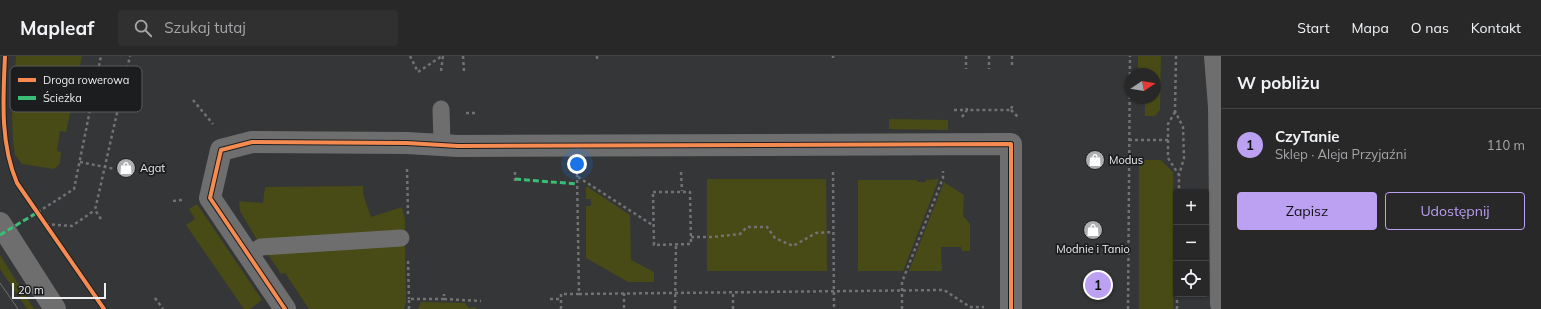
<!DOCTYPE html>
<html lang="pl">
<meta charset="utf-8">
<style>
body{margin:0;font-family:Mulish,sans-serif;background:#303031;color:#f1f3f6}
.controls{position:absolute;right:12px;bottom:12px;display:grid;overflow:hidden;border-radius:4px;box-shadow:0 1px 3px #0004}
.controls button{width:36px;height:36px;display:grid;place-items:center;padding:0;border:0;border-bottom:1px solid #444446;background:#282829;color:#f1f3f6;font:20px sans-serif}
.compass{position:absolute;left:1125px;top:12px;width:36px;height:36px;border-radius:50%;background:#282829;box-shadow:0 1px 3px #0004;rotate:78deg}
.scale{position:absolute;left:12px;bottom:10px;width:94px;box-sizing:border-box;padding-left:4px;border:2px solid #edeef0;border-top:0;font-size:11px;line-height:14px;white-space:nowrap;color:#edeef0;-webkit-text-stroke:3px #1c1d1e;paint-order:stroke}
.you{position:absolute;left:577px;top:108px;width:14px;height:14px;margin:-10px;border:3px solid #fff;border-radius:50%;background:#1a73e8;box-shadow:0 0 0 6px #1a73e833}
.badge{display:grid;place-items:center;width:26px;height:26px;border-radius:50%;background:#bca0f2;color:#111;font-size:13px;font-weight:700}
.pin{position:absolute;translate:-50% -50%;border:2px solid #fff;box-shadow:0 1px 4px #0006}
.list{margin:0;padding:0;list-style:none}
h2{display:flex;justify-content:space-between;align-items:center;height:52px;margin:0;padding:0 16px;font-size:17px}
h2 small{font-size:13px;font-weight:400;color:#a5a6a8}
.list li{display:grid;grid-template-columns:26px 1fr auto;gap:12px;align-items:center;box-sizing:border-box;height:72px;padding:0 16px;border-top:1px solid #444446}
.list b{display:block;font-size:15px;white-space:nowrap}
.list p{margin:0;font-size:13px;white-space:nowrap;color:#a5a6a8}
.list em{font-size:13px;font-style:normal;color:#a5a6a8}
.actions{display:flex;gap:8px;padding:12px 16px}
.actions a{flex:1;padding:9px 0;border:1px solid #bca0f2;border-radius:4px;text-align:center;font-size:14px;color:#bca0f2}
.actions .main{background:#bca0f2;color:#111}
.icon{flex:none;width:22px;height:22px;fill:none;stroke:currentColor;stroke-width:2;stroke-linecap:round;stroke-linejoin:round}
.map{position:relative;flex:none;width:1221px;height:253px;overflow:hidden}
header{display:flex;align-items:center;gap:24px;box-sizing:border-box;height:56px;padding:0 20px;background:#282829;border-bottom:1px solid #444446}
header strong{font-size:19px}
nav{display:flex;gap:22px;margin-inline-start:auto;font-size:14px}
.search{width:280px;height:36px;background:#303031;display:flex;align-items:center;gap:10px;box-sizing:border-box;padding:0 14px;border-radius:4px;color:#a5a6a8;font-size:15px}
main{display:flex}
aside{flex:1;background:#282829}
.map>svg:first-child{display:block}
.green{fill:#484b16}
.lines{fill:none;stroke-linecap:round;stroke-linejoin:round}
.path{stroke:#727273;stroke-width:2.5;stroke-dasharray:3 3;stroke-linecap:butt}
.service{stroke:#6e6e6e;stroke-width:17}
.minor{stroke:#6e6e6e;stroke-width:22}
.tertiary{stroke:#6e6e6e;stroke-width:22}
.tram{stroke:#6f6f6f;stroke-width:1}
.quiet{stroke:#3abd76;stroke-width:3;stroke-dasharray:6 3;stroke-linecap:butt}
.cycleway-casing{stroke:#1c1d1e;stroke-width:6}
.cycleway{stroke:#f68b52;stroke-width:4}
.labels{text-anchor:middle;stroke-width:3.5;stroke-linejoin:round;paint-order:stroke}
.poi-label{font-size:11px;fill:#edeef0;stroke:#1c1d1e;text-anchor:start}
.key{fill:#1c1d1e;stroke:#5b5c5d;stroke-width:1}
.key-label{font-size:11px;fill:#edeef0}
</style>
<header>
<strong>Mapleaf</strong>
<div class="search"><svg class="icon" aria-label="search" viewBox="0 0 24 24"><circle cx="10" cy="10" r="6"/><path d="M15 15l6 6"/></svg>Szukaj tutaj</div>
<nav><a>Start</a><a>Mapa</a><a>O nas</a><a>Kontakt</a></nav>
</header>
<main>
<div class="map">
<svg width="1221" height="253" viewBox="0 0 1221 253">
<rect width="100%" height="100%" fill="#353637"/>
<path class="green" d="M16 0H82L76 30 71 29 67 47 72 48 66 76 60 75 57 95 61 96 60 107 54 113 22 108 15 99 13 84 12 60Z
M1138 0H1161L1160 54 1155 60H1145V42H1155V18H1138Z
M889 63 948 64V74L889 73Z
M1139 104H1161L1173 116V253H1139Z
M707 123H826L827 215H707Z
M939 123 903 215H858V124H917V126H926V124Z
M944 126 964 139 963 160 970 168V195H962L961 191H941L942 215H909Z
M363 130V138L371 161 402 151 405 164V177L257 184 240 155 239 145 263 147 265 131Z
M586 130 630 159 631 204 654 216V226H628L586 202V150H591V143H586Z
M197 148 262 244 250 253H244L186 169 195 163 189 153Z
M405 188 406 245 404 253H309L285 217 281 218 267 197Z
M0 199 34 253H27L0 213Z
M421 246 465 247 469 252 476 251V253H418Z"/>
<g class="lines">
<path class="path" d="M410 0 418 16 442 0
M463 0 464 15
M597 0V4
M833 0V2
M966 0V13
M989 0V13
M1012 0V12
M1176 0 1175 55 1183 71 1184 102 1179 119V136
M441 15 443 0
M95 30 131 37
M193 44 213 68
M954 54H967L966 50
M1011 54 1018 61
M1175 56 1168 68V102L1179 119
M466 57H476
M962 61 967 54H1011L1012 50
M1129 84H1168
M80 106 115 113
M407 113 408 158
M515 116V128
M681 116 682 135
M833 116 834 252
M577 118 579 238 944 234 970 251H984
M578 121 654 170
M653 136H690L691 188 654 189Z
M173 145 182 144
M38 156 74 133 101 0
M101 163 95 154 130 0
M46 168 72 170 95 154
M691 181H713L740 178 747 171H767L775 182 793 190 816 177 833 176
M408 205 409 243
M624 237V253
M155 242 163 253
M444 243 481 245
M550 243H561
M409 253V243H444V238
M561 253V238H579
M675 253 676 188
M733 253V237
M902 253V226L943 122V115
M1128 253 1130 0
M1177 253V238"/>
<path class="service" d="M441 53 442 88
M248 199 261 191 401 182"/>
<path class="minor" d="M285 253 210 142 221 94 252 86 407 87 458 90 1011 88V253"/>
<path class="tertiary" d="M1215 0 1219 51 1221 248
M0 167 55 253"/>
<path class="tram" d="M0 227 18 253"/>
<path class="quiet" d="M515 123 577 128
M0 179 38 156"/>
<defs>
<path id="cycleway" d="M5 0C3 43 0 87 17 127L104 253
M285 253 210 142 221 94 252 86 407 87 458 90 1011 88V253"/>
</defs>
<use href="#cycleway" class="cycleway-casing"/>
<use href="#cycleway" class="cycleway"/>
</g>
<defs>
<symbol id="shop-disc" viewBox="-11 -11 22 22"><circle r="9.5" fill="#adaeaf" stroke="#1c1d1e"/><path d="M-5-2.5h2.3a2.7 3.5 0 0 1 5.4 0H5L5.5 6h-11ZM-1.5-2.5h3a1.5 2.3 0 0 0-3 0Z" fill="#fff"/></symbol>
</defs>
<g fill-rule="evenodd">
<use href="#shop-disc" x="1084" y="93" width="22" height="22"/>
<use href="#shop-disc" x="115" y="101" width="22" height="22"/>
<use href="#shop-disc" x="1082" y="163" width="22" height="22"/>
</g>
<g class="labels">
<g class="poi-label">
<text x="1109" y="108">Modus</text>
<text x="140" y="116">Agat</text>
<text x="1093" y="197" text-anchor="middle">Modnie i Tanio</text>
</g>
</g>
<rect x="10" y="10" width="132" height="46" rx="6" class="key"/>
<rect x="18" y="22" width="18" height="4" fill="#f68b52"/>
<rect x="18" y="40" width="18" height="4" fill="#3abd76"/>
<g class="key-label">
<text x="43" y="28">Droga rowerowa</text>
<text x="43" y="46">Ścieżka</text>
</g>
</svg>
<div class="controls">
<button>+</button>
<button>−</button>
<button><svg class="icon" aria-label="locate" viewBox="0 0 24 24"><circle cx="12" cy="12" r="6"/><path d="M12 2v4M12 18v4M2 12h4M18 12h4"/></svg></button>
</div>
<svg class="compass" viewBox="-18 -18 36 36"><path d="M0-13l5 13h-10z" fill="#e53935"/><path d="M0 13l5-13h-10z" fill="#a5a6a8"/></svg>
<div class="scale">20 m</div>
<div class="you"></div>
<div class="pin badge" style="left:1098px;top:229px">1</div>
</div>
<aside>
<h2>W pobliżu<small></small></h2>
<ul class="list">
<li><span class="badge">1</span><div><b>CzyTanie</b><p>Sklep · Aleja Przyjaźni</p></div><em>110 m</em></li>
</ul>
<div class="actions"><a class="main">Zapisz</a><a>Udostępnij</a></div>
</aside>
</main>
